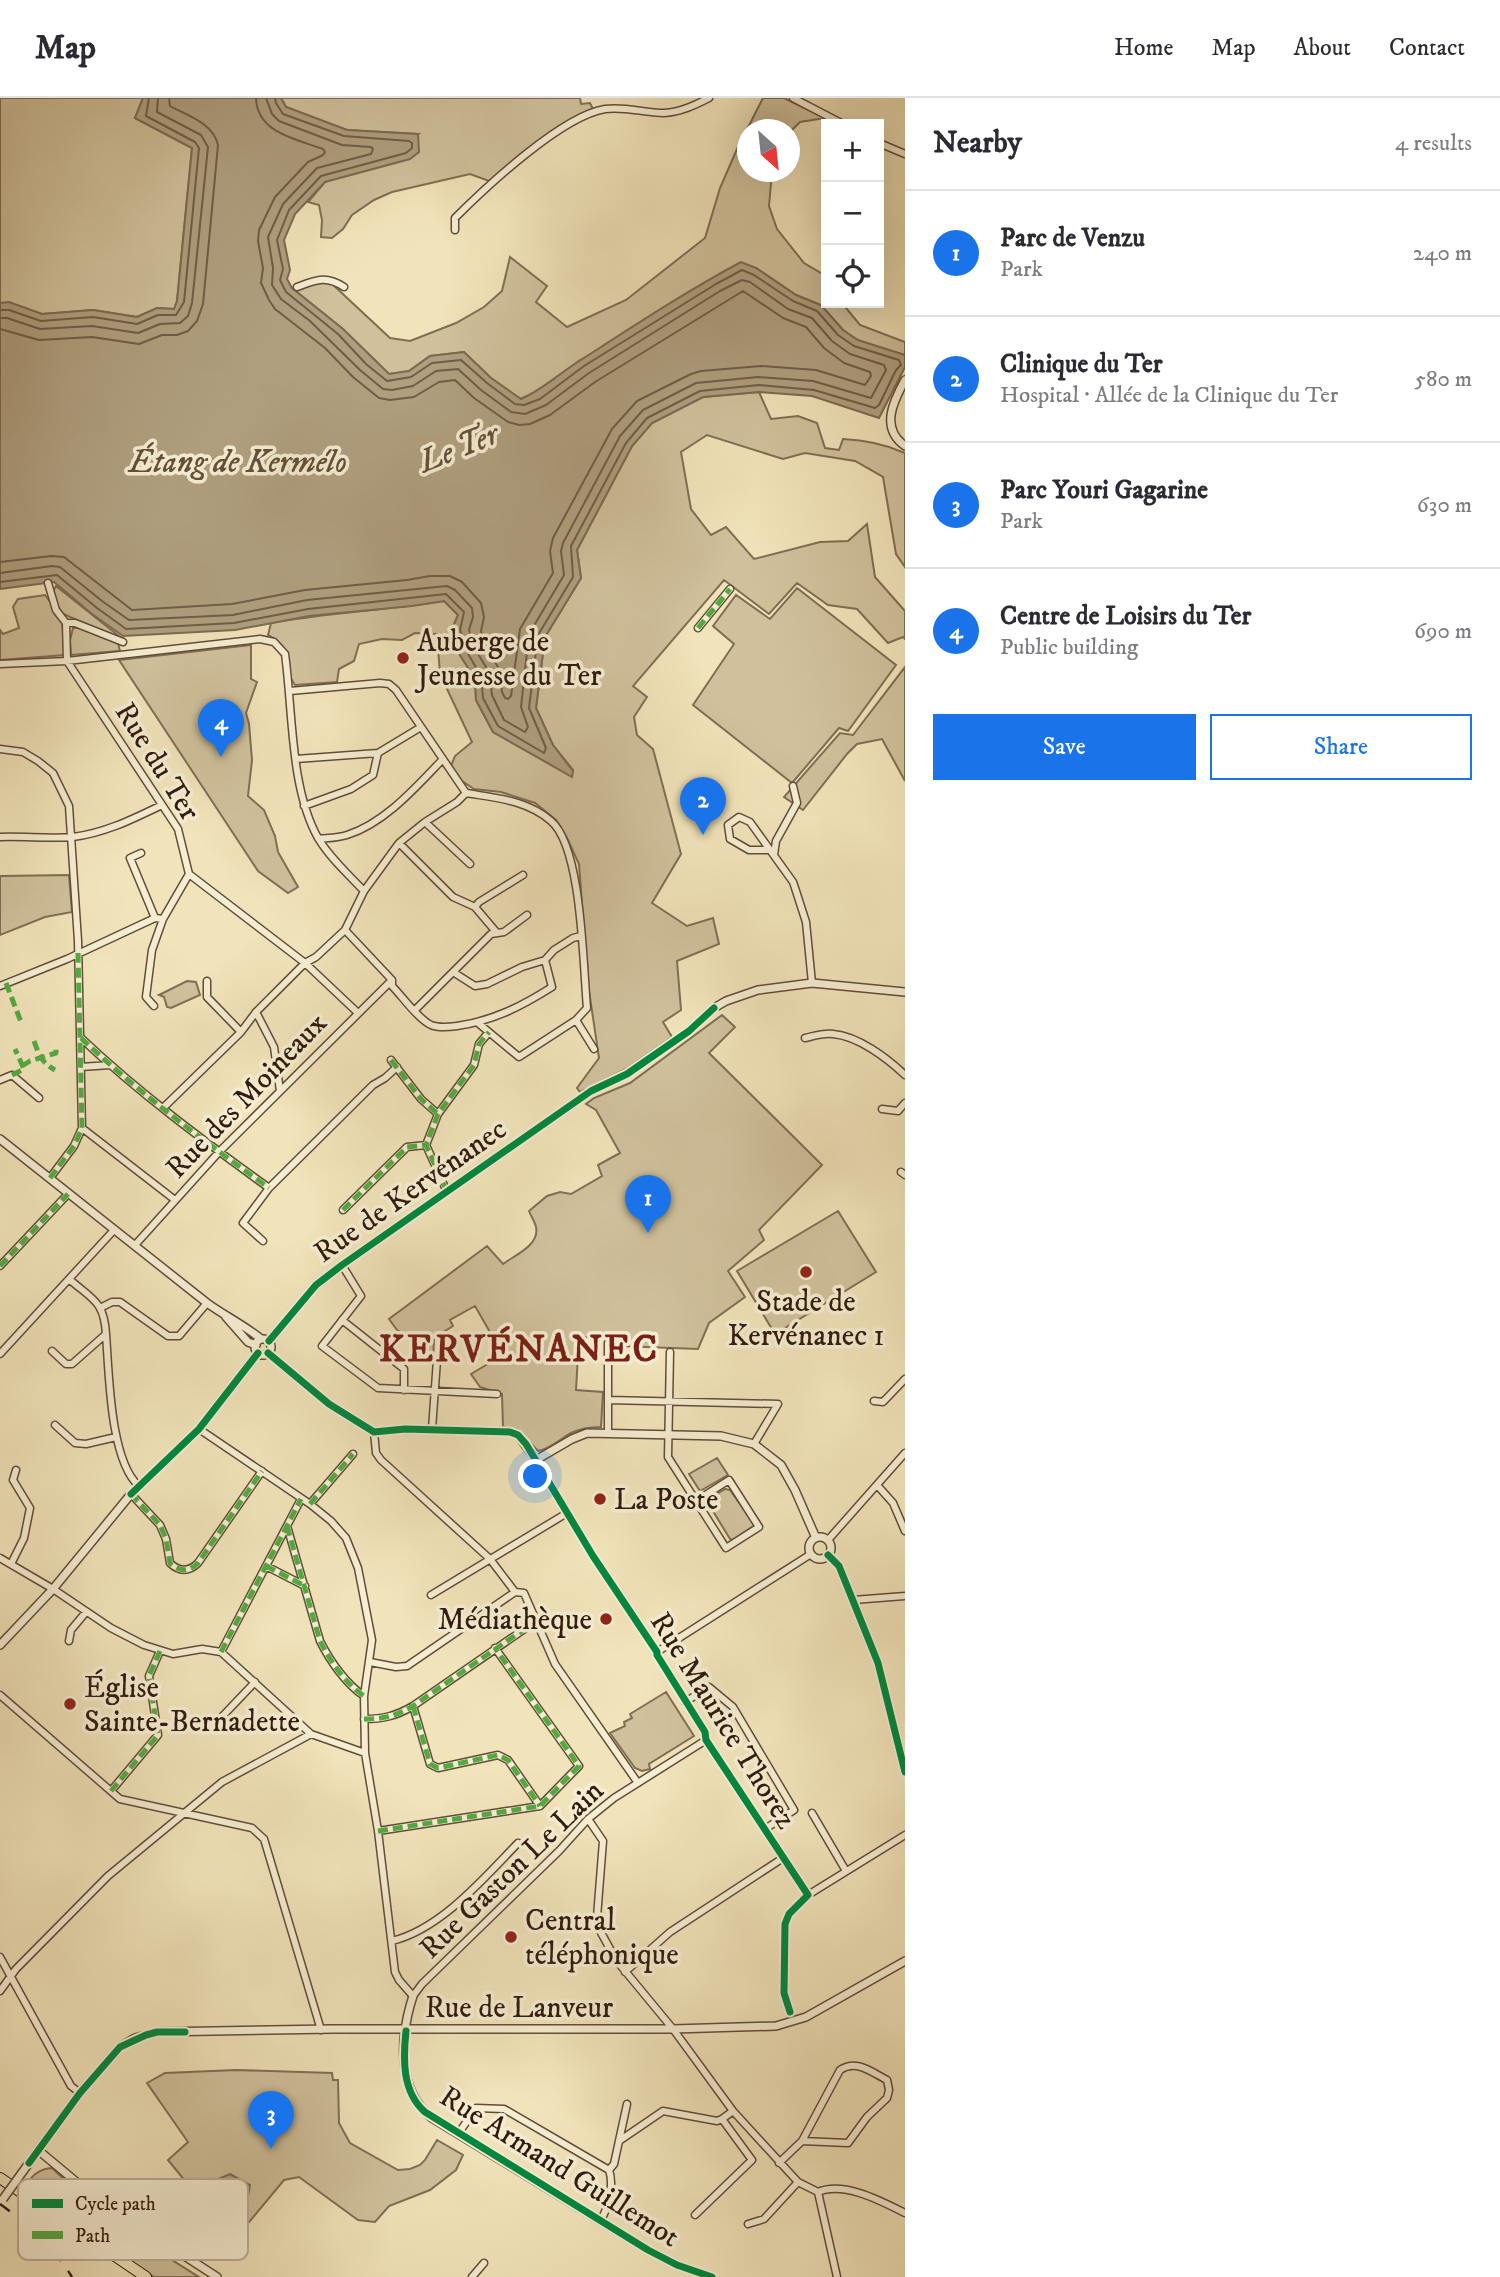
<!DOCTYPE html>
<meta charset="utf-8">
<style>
body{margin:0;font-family:"IM FELL DW Pica",serif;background:#f7f7f7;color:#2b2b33}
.controls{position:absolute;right:21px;top:21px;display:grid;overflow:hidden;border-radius:0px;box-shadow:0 7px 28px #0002}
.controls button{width:63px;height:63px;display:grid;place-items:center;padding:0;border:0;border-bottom:2px solid #e1e1e2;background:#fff;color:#2b2b33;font:35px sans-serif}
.compass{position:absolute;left:737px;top:21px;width:63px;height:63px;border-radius:50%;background:#fff;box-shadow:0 7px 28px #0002;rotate:153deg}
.you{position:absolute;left:536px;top:1379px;width:24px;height:24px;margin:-18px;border:5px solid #fff;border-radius:50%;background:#1a73e8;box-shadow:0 0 0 10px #1a73e833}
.badge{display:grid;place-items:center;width:46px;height:46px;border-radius:50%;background:#1a73e8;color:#fff;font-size:23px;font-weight:700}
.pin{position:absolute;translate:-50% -58px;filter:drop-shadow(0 2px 4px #0008)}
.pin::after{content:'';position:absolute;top:37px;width:24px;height:21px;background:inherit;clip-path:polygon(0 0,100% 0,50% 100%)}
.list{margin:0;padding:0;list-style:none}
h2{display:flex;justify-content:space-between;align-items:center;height:91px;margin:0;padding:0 28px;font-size:30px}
h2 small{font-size:23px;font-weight:400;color:#7c7c81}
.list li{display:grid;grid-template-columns:46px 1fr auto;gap:21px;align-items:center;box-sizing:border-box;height:126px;padding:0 28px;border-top:2px solid #e1e1e2}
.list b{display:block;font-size:26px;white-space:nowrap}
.list p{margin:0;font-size:23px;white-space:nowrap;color:#7c7c81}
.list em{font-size:23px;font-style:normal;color:#7c7c81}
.actions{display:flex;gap:14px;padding:21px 28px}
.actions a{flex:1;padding:16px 0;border:2px solid #1a73e8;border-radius:0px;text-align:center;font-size:24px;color:#1a73e8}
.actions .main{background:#1a73e8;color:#fff}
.icon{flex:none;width:38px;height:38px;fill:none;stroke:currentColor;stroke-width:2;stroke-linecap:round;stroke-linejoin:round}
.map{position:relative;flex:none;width:905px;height:2179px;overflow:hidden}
header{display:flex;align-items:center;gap:42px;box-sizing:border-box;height:98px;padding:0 35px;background:#fff;border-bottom:2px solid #e1e1e2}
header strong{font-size:33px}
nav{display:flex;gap:38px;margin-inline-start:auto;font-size:24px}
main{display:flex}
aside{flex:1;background:#fff}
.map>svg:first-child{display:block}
.green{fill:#d0c19c;stroke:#806e54;stroke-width:2}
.water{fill:#af9f7f;stroke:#7c6a51;stroke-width:2}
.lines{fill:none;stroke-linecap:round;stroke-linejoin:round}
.shore{stroke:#705d46;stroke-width:2}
.minor-casing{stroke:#604d38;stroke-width:9}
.tertiary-casing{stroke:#604d38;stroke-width:10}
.primary-casing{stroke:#301b0c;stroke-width:12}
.minor{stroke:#f6edd2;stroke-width:6}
.tertiary{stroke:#f6edd2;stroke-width:7}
.primary{stroke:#f1e3ba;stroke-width:10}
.rail{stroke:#301b0c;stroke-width:2.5;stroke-dasharray:12 12;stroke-linecap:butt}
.tertiary-bridge-casing{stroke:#604d38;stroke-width:10;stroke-linecap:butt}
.tertiary-bridge{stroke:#f6edd2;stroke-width:7}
.quiet{stroke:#54a941;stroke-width:5;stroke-dasharray:10 5;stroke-linecap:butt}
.cycleway-casing{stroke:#f6edd2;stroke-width:11}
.cycleway{stroke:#00873e;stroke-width:7}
.poi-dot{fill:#8f2418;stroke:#f6edd2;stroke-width:2.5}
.labels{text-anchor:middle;stroke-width:7;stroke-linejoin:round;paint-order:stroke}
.poi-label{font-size:30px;fill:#301b0c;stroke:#f6edd2;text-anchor:start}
.street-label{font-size:30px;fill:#301b0c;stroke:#f6edd2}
.water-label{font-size:32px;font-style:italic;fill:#63503a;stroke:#f6edd2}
.district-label{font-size:37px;font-weight:bold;letter-spacing:2px;fill:#7a1f14;stroke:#f6edd2}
.key{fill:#f6edd2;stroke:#bbae97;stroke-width:2}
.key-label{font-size:19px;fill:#301b0c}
</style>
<header>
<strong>Map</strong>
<nav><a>Home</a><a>Map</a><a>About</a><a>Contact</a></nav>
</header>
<main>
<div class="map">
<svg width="905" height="2179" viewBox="0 0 905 2179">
<rect width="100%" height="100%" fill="#f1e3ba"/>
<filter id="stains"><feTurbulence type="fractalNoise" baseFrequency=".00286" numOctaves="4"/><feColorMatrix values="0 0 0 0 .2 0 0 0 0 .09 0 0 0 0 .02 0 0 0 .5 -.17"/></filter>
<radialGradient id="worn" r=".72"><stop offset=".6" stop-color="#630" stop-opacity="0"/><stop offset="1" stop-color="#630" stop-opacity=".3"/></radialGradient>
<path class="green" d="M0 0H143L135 20 192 50 177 203 174 211 157 210 137 219 93 212 42 216 9 205H0Z
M281 0H580L581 6 590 5 594 13 549 40 495 85 470 76 392 94 374 102 352 117 343 131 332 140 321 139 322 122 319 107 308 104 325 84 418 36 347 32 286 9Z
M763 0H784L825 20 800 24 790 34V32H748V74H772L769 108 777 131 804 165 826 178V205H842L860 227 905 244V257L858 243 843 232 821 207 796 197 756 170 580 262 537 294 520 301 491 280 464 254 430 258 409 273 389 276 343 231 293 191H302L316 182 331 185 390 240 410 243 456 225 484 209 502 193 510 159 547 188 536 204 567 229 626 202 705 140 720 90 737 51Z
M759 294 771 321 798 318 817 325 825 350 839 352 843 341C864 342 885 346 905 355V469L896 456 883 379 855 363 805 355 783 361 707 337 681 354 691 411 711 437 726 429 754 461 820 444 848 443 867 426 875 479 905 513V541L903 539 888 545 857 511 828 507 797 485 769 516 724 482 633 588 647 599 634 619 637 637 653 651 681 756 652 805 687 828 713 820 719 846 677 863 681 912 663 924 672 939 626 971 580 994 577 990 599 960 588 886 579 766 567 740 556 722 535 705 501 694 474 691 462 683 451 668 455 658 472 644 440 576 437 536 415 535 402 542 382 541 359 546 354 563 339 571 337 584 295 587C280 568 299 554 268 537L271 525C328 515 386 512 444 503L458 517 452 531 460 557 475 581 476 602 493 634 571 678 573 672 553 647 536 610 545 539 581 480 577 452 632 348 652 325 703 299Z
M56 488 120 539H115L59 514 52 495Z
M797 490 896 567 848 633 839 630 792 685 693 607 734 546 713 528 736 497 770 521Z
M45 497 51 505 55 517 62 522 65 557 0 562V532L3 536 19 530 13 509 18 501Z
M73 530H80L118 545 120 553 71 557 70 542Z
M251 547V581L257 584 246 615 249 626 252 662 248 698 264 712 275 738 278 754 298 789 288 795 258 773 119 562Z
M905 569V683L882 641 857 646 847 656 803 712 784 699 840 635 853 637Z
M69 777 72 814 45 819 0 837V778Z
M187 883 196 884 200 897 171 910 167 909 164 899 159 897Z
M722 917 735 929 709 955 822 1067 759 1132 764 1142 728 1173 745 1199 709 1225 698 1251 619 1248 610 1240 579 1239 576 1292 603 1294 601 1329C590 1329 581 1330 571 1335 560 1341 551 1351 538 1353L518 1332 503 1329 502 1296 480 1289 471 1276 503 1257 475 1208 450 1222 453 1228 434 1240 433 1264 427 1263 418 1244 397 1232 389 1221 487 1148 503 1166C515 1157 540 1147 536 1129 535 1124 531 1118 529 1113L547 1098 560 1094 571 1096 602 1078 598 1067 620 1055 596 1012 586 1006 594 1000 630 985Z
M838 1113 876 1174 775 1236 737 1173Z
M717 1360 728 1377 700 1393 689 1376Z
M725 1391 730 1392 755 1427 733 1442 730 1441 708 1405 709 1401Z
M666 1594 694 1638 649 1666 650 1671 642 1673 635 1670 610 1635 625 1628 624 1624 632 1620 630 1616Z
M236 1972 332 1975 333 1982H338L339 2025 350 2045 398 2072 410 2071 420 2067 425 2062 437 2042 463 2057 456 2072 430 2092 389 2108 375 2124 358 2122 299 2079 284 2082 245 2129 236 2131 227 2129 185 2098 191 2090 168 2062 188 2044 147 1985 165 1975Z
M52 2070 107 2121 199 2179H154L21 2092C31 2080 36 2071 52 2070Z"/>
<path class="water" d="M143 0H281L286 9 347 32 418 36 419 54 410 61 325 84 295 116 284 142 290 172 287 181 292 190 343 231 389 276 409 273 430 258 464 254 491 280 521 301C544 291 562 273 584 260 635 227 687 193 741 164L756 170 796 197 821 207 843 232 858 242 905 257V269L879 320 812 298 759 294 703 299 652 325 632 348 577 452 581 480 545 539 536 610 553 647 573 673 572 679 493 634 476 602 475 581 460 557 452 531 458 517 444 503 412 508 309 518 235 532 123 538 92 516 54 484 0 491V205L9 204 42 216 93 212 137 219 157 210 174 211 177 203 192 50 135 20Z
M230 2076 250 2087 247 2104 241 2109C225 2108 217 2098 213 2083Z"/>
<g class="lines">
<path class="shore" d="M0 212H9L41 223 93 219 137 226 158 217H176L184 204 199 50 195 44 146 18 149 0
M0 220H7L40 231 92 228 138 235 160 226 180 225 188 218 192 205 208 49 201 37 157 14 158 0
M0 231 39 242 92 239 139 246 162 237H177L188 233 197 223 203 206 218 47C213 25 188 18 170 8L169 0
M0 464 51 458 64 459 132 512 232 506 305 492 407 482 430 478H450L462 484 481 505 484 519 481 533 484 547 500 572 502 594 505 600 508 601 511 598 520 531 553 475 550 453 553 440 612 331 637 303 691 276 701 273 761 268 816 272 865 287 871 278 870 274 844 265 824 250 806 229 783 220 743 193 595 284 550 317 530 326 519 327 508 324 474 300 455 282 439 284 414 299 390 302 379 300 353 279 325 250 275 211 269 202 261 185 263 170 258 143 259 132 275 99 308 64 323 57 325 54 323 51C296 41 257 35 256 0
M0 475 52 468 60 469 102 503 129 522 233 517 307 502 447 488 455 492 472 510 473 519 469 532 475 551 489 574 492 597 504 622 525 634 528 629 521 609 529 536 564 477 561 453 563 445 620 338 643 312 696 285 758 279 813 283 871 300 886 272 884 267 850 256 832 243 812 220 788 211 750 184 742 182 720 193 589 275 546 307 525 316 511 314 481 292 458 271 436 273 413 288 392 292 383 291 360 272 310 223 281 201 272 187 273 170 268 139 283 106 317 70 371 56 373 51 371 49 342 47 279 23 272 16 266 0
M0 484 57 477 97 510 126 531 234 525 308 511 446 496 464 514 460 532 467 554 481 578 483 600 498 628 544 655 546 650 529 610 538 537 573 479 571 448 626 345 647 320 700 293 759 287 814 292 875 310 879 307 896 272 901 267 899 262 854 248 838 237 817 213 793 203 754 177 742 172 716 186 584 268 540 301 524 307 515 306 487 285 461 262 432 265 411 279 387 283 366 266 338 236 286 194 280 182 283 171 277 142 289 112 321 78 406 55 412 50V45L409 43 344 38 283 16 276 5 275 0"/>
<defs>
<path id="minor" d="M793 0 843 26
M879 45 905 56
M455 132V120C487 88 562 18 605 11 625 8 644 15 664 15 681 14 695 7 709 0
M297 189C316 182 326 177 344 189
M48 485 56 512 66 525 67 563 178 731 189 776
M66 525H75L123 544
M698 530 730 491
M0 566 67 563 260 541 274 544 285 556C293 614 290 690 318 740 330 760 348 776 364 793
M290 593 380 585 389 586 396 592 466 695C496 700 527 702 551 723 582 749 583 868 587 910L576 922 519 959 478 925
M0 651 23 654 38 663 53 675 69 708 78 843 82 1030 74 1048 50 1080
M296 661 378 655 421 629
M304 708 351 691 373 677 378 655
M425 724 470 766
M0 739C24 738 49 741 73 739 105 735 133 721 162 707
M319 741C328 740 338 740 347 737 385 725 416 689 443 661
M399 745 453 799 475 809 497 835
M769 752H749L730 741 728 727 739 719 750 724 793 784 796 793 806 824 812 885
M141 755 130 760 155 820
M774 757 776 743 797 705 793 688
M189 776 305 865 358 915
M475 809 479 804 523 777
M345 832 392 882V888C402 898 418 921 431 927 438 930 450 929 457 928 493 923 522 908 552 889L545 862
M453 874 475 888 487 886 522 869 545 862 554 852 573 840 581 838
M207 883V899L241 934
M0 888 67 861 155 820 163 821 189 776
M154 908 146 899 152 852 163 821
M415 912 491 836 504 834 527 817
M256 914 274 949 280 993
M576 922 594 951
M81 940C139 995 204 1043 269 1090
M805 940C814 938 823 935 833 936 858 938 887 960 905 977
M391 962 421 1001 438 1016
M81 969 110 967
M0 982 12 977 39 1000
M163 1010 241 934 256 914 305 865 316 859 345 832 364 793 399 745 425 724 457 704 466 695
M882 1011 898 1013 905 1005
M82 1030 175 1102
M901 1074 905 1077
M447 1094 426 1047 438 1016 474 967 479 946 489 934
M343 1112 407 1049 426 1047
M263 1143 243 1125 269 1090 373 987 385 980 397 969
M135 1147 219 1054 392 882
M342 1167 361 1198 322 1248 378 1290 497 1296
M0 1168 68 1096
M102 1209 112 1204H120L168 1238H179L207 1205
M342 1222 404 1271V1292
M106 1236C109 1275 110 1363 139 1388
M52 1253 66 1266H72L106 1236C104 1203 93 1202 69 1181
M670 1254 668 1359 726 1450 759 1429 729 1382 696 1403
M0 1256 114 1132
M608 1302 778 1306 754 1346
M874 1303 883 1304 905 1281
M55 1327 75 1345 86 1346 116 1339
M199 1331 310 1406 331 1423 346 1440 358 1470 372 1542 364 1598 365 1655 378 1733 395 1874 399 1882 413 1898 422 1886 559 1753 588 1721 614 1700 706 1642
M432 1331 437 1262
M374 1334 376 1355 381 1362 490 1461 515 1494
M608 1335V1245
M536 1362 593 1458 657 1554V1557L705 1634 706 1642 808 1797 789 1816 785 1826 784 1895 790 1914
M877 1387 893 1405 905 1433
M131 1396 160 1427 166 1441 170 1465C179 1474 189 1474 198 1465L262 1373
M310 1406 353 1356
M287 1428 320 1543C330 1563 346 1586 364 1598
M828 1442 905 1355
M0 1460 53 1491 111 1530 144 1547 173 1556 202 1551 221 1554 311 1636 365 1655
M11 1466 24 1440 30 1410 13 1382 16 1372
M266 1468 305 1488
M515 1494 524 1495 555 1566 638 1685
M431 1497 567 1415
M853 1502 905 1498
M69 1543 71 1532 86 1514
M221 1554 301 1401
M657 1554 811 1456
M370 1564 396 1569 407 1568 515 1494
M0 1597 120 1701 252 1730 264 1741 321 1932
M685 1604 709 1589 733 1609 794 1712 765 1731
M413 1608 430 1666 438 1670 498 1657 508 1662 540 1708
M364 1621C383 1621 396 1618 413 1608L536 1523
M217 1624 255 1584
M111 1693 158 1637 149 1578 160 1553
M812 1715 846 1773
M588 1721 603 1743 597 1819 598 1829 616 1862 673 1931 733 2013 798 2084 818 2094C844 2083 881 2103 905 2115
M378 1733 540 1708 579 1668 495 1550
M808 1797 905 1737
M392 1843C441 1831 484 1780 518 1745
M0 1859 71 1988 80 1995
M625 1874 670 1834 783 1760
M0 1893 16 1871 108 1778 222 1684 311 1636
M458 2036 476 2010 504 2011 609 2072
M619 2043 663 2013 717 2023 722 2021 733 2013
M779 2065 802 2043 840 1972C857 1961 871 1974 887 1982L889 1992 887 2000 867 2019 848 2045 802 2043
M818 2094 837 2179
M695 2117 752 2062 722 2021
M600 2123C609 2110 614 2086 609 2072L614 2066 627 2006
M748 2126 764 2121 798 2084
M472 2179 484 2165"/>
<path id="tertiary" d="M905 282C893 304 880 330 905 348
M0 1041 207 1205C225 1218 244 1227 261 1241
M226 1219 248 1244 256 1247
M255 1249a8 8 0 1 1 16 0a8 8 0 1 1-16 0Z
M269 1243 316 1187 342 1167 591 993 627 976 689 933 714 910 726 903 758 892 812 885 905 894
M268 1255 329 1306 374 1334 405 1331 510 1334 518 1337 536 1362 572 1341 587 1335 721 1338 754 1346 781 1367 795 1392 816 1440
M809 1450a11 11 0 1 1 22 0a11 11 0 1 1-22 0Z
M828 1457 839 1468 878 1565 905 1674
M0 1547 53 1491 131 1396 199 1331 258 1255
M413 1898C400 1938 396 1992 432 2020L648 2152 677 2167 712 2179
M38 2052 98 2102 217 2179
M29 2065 80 1995 120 1949 135 1940 157 1934 333 1931H673L776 1928 806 1919 905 1863"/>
<path id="primary" d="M0 2080 146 2179"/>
</defs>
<use href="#minor" class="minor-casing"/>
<use href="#tertiary" class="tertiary-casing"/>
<use href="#primary" class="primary-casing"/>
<use href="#minor" class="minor"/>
<use href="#tertiary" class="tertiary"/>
<use href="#primary" class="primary"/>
<path class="rail" d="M0 2106C29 2127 53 2148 72 2179"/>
<defs>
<path id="tertiary-bridge" d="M3 2101 29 2065"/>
</defs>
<use href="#tertiary-bridge" class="tertiary-bridge-casing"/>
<use href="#tertiary-bridge" class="tertiary-bridge"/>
<path class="quiet" d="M698 530 730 491
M6 885 21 924
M81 940C139 995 204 1043 269 1090
M34 943C39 957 42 965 55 972
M391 962 421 1001 438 1016
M22 968 30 963 56 955V950
M12 977 24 971 15 951
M50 1080 74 1048 82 1030 78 855
M447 1094 426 1047 438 1016 474 967 479 946 489 934
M343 1112 407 1049 426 1047
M0 1168 68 1096
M131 1396 160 1427 166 1441 170 1465C179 1474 189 1474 198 1465L262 1373
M310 1406 353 1356
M287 1428 320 1543C330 1563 346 1586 364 1598
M266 1468 305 1488
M221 1554 301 1401
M413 1608 430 1666 438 1670 498 1657 508 1662 540 1708
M364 1621C383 1621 396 1618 413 1608L536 1523
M111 1693 158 1637 149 1578 160 1553
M378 1733 540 1708 579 1668 495 1550"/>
<defs>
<path id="cycleway" d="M269 1243 316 1187 342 1167 591 993 627 976 689 933 714 910
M268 1255 329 1306 374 1334 405 1331 510 1334 518 1337 526 1346 593 1458 657 1554V1557L705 1634 706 1642 808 1797 789 1816 785 1826 784 1895 790 1914
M131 1396 199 1331 258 1255
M828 1457 839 1468 878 1565 905 1674
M406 1933C403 1961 402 1994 425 2014L648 2152 677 2167 712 2179
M29 2065 80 1995 120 1949 146 1937 157 1934H185"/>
</defs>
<use href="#cycleway" class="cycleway-casing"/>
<use href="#cycleway" class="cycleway"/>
</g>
<g class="poi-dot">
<circle cx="403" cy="560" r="7"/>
<circle cx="806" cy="1174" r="7"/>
<circle cx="600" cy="1401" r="7"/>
<circle cx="606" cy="1521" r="7"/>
<circle cx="70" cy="1606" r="7"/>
<circle cx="511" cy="1839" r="7"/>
</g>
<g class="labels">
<g class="poi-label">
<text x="417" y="553">Auberge de<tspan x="417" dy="34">Jeunesse du Ter</tspan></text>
<text x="806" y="1213" text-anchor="middle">Stade de<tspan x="806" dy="34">Kervénanec 1</tspan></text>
<text x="614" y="1411">La Poste</text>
<text x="592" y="1531" text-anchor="end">Médiathèque</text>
<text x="84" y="1599">Église<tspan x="84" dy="34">Sainte-Bernadette</tspan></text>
<text x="525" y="1832">Central<tspan x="525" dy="34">téléphonique</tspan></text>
</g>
<g class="street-label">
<text transform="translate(158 663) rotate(58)" y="10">Rue du Ter</text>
<text transform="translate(246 997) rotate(-46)" y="10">Rue des Moineaux</text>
<text transform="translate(410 1092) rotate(-35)" y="10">Rue de Kervénanec</text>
<text transform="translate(724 1622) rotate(58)" y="10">Rue Maurice Thorez</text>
<text transform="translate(511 1771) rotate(-44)" y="10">Rue Gaston Le Lain</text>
<text x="519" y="1919">Rue de Lanveur</text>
<text transform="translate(560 2068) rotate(32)" y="10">Rue Armand Guillemot</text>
</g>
<g class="water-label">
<text transform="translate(458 349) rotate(-22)" y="11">Le Ter</text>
<text x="238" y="374">Étang de Kermélo</text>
</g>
<g class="district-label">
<text x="519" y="1263">KERVÉNANEC</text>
</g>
</g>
<rect x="18" y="2081" width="230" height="81" rx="10" class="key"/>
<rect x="32" y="2101" width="31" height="9" fill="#00873e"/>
<rect x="32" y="2133" width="31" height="8" fill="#54a941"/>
<g class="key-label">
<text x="75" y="2112">Cycle path</text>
<text x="75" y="2144">Path</text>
</g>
<rect width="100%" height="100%" filter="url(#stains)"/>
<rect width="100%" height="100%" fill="url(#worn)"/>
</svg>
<div class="controls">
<button>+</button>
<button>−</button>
<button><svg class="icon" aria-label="locate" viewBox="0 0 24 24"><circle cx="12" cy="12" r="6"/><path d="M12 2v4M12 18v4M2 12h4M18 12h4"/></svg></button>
</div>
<svg class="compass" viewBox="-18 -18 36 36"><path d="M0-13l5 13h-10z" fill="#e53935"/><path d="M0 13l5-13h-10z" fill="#7c7c81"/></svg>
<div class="you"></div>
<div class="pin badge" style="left:648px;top:1135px">1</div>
<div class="pin badge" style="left:703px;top:737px">2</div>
<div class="pin badge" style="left:271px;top:2051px">3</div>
<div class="pin badge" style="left:221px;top:659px">4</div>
</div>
<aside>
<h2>Nearby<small>4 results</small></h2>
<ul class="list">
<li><span class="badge">1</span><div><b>Parc de Venzu</b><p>Park</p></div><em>240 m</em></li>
<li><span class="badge">2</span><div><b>Clinique du Ter</b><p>Hospital · Allée de la Clinique du Ter</p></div><em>580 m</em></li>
<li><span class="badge">3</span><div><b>Parc Youri Gagarine</b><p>Park</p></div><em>630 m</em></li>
<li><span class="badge">4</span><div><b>Centre de Loisirs du Ter</b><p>Public building</p></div><em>690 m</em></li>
</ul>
<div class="actions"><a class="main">Save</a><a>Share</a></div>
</aside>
</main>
